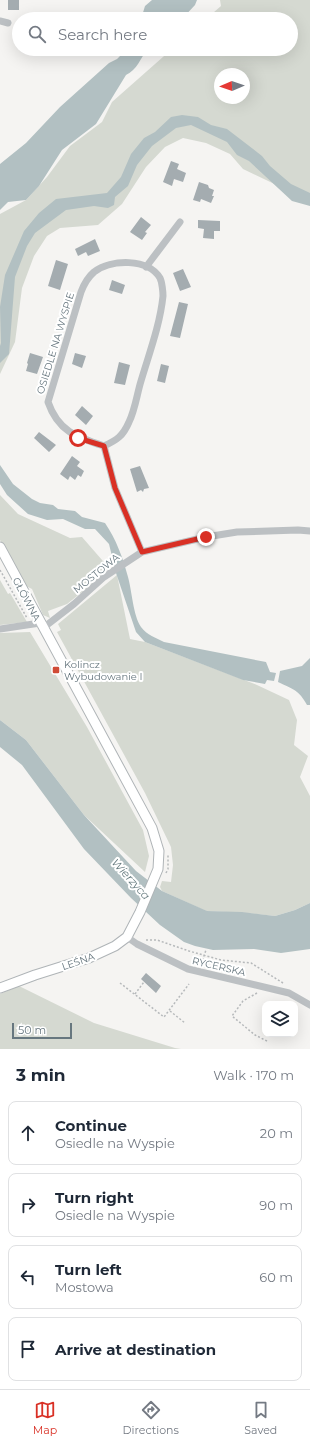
<!DOCTYPE html>
<meta charset="utf-8">
<style>
body{margin:0;font-family:Montserrat,sans-serif;background:#f2f2f3;color:#1f2937}
.controls{position:absolute;right:12px;bottom:12px;display:grid;overflow:hidden;border-radius:8px;box-shadow:0 4px 16px #0002}
.controls button{width:36px;height:36px;display:grid;place-items:center;padding:0;border:0;border-bottom:1px solid #e0e1e3;background:#fff;color:#1f2937;font:20px sans-serif}
.compass{position:absolute;left:214px;top:68px;width:36px;height:36px;border-radius:50%;background:#fff;box-shadow:0 4px 16px #0002;rotate:268deg}
.scale{position:absolute;left:12px;bottom:10px;width:60px;box-sizing:border-box;padding-left:4px;border:2px solid #67777f;border-top:0;font-size:11px;line-height:14px;white-space:nowrap;color:#67777f;-webkit-text-stroke:3px #fff;paint-order:stroke}
.stop{position:absolute;width:12px;height:12px;margin:-9px;border:3px solid #d93025;border-radius:50%;background:#fff}
.stop.end{background:#d93025;border-color:#fff;box-shadow:0 1px 4px #0008}
.list{margin:0;padding:0;list-style:none}
h2{display:flex;justify-content:space-between;align-items:center;height:52px;margin:0;padding:0 16px;font-size:17px}
h2 small{font-size:13px;font-weight:400;color:#747a83}
.list li{display:grid;grid-template-columns:26px 1fr auto;gap:12px;align-items:center;box-sizing:border-box;height:64px;margin:0 8px 8px;padding:0 8px;border:1px solid #e0e1e3;border-radius:8px}
.list b{display:block;font-size:15px;white-space:nowrap}
.list p{margin:0;font-size:13px;white-space:nowrap;color:#747a83}
.list em{font-size:13px;font-style:normal;color:#747a83}
.icon{flex:none;width:22px;height:22px;fill:none;stroke:currentColor;stroke-width:2;stroke-linecap:round;stroke-linejoin:round}
.map{position:relative;flex:none;width:310px;height:1049px;overflow:hidden}
.search{position:absolute;background:#fff;box-shadow:0 4px 16px #0002;left:12px;right:12px;top:12px;height:44px;display:flex;align-items:center;gap:10px;box-sizing:border-box;padding:0 14px;border-radius:22px;color:#747a83;font-size:15px}
.sheet{height:340px;background:#fff}
nav{display:flex;justify-content:space-around;align-items:center;box-sizing:border-box;height:56px;border-top:1px solid #e0e1e3;background:#fff;font-size:11px;color:#747a83}
nav a{display:grid;justify-items:center;gap:2px}
nav .on{color:#d93025}
.map>svg:first-child{display:block}
.green{fill:#d5d9d1;fill-rule:evenodd}
.water{fill:#b2c0c2}
.building{fill:#a4acb0}
.lines{fill:none;stroke-linecap:round;stroke-linejoin:round}
.secondary-casing{stroke:#afb4b7;stroke-width:11}
.path{stroke:#b6b9bb;stroke-width:1.5;stroke-dasharray:2 2;stroke-linecap:butt}
.street{stroke:#bcc0c3;stroke-width:7}
.secondary{stroke:#fff;stroke-width:9}
.route{stroke:#d93025;stroke-width:5}
.poi-dot{fill:#d04b36;stroke:#fff;stroke-width:1.5}
.labels{text-anchor:middle;stroke-width:4;stroke-linejoin:round;paint-order:stroke}
.street-label{font-size:10px;fill:#67777f;stroke:#fff}
.poi-label{font-size:10px;fill:#67777f;stroke:#fff;text-anchor:start}
.water-label{font-size:11px;font-style:italic;fill:#63787c;stroke:#fff}
</style>
<div class="map">
<svg width="310" height="1049" viewBox="0 0 310 1049">
<rect width="100%" height="100%" fill="#f5f4f2"/>
<path class="green" d="M220 0H310V201L243 169 230 154 206 143 183 138 165 147 146 167 122 204 98 225 60 228 47 236 34 256 22 288 15 342 0 374V214L26 200 47 177 70 146 102 122 112 102 172 49H291V19H206L221 6ZM220 74H244V98H220Z
M0 495 18 514 70 538 82 537 109 568 91 585 67 604 48 611 50 618 43 615 32 589 24 585 0 540Z
M117 575 130 639 145 642 257 685 289 700 297 720 294 745 308 756 300 777 310 796V903L295 910 275 916 247 913 206 911 162 891 160 887 162 881 171 882 173 865 171 847 145 793 57 632 61 630 58 624Z
M0 580 8 594 10 593 27 622 0 625Z
M30 632 87 727 143 830 149 856 145 872 84 815 26 740 0 720V633Z
M19 986 94 1023 175 1048 181 1049H0V994Z"/>
<path class="water" d="M152 0H197L195 5 182 19H141L145 6Z
M127 49H147C141 58 137 70 126 75L96 124 62 150 39 186 26 200 8 202 0 210V164L26 143 60 107 109 63 117 59Z
M182 115 198 117 211 125 227 129 262 156 270 166 291 184 310 193V206L292 201 249 161 237 155 227 142 191 125 176 128 152 146 137 165 128 186 115 197 114 205 108 208 94 206 66 210 35 233 27 246 15 277 9 354 0 363V346L1 343 0 307 5 275 24 231 39 213 56 199 107 193 121 177 131 154 144 138 155 132 171 117Z
M0 465 13 484 32 499 40 503 53 505 58 509 75 511 82 517 105 523C116 539 123 558 128 577 132 591 133 615 141 627 147 635 156 638 164 642L266 662 270 672 276 673 274 681 267 680 265 684 243 680 145 642 136 632 116 573 109 544 95 529H85L63 519 47 520 28 514 7 495 0 484Z
M310 658V705H307C299 690 293 689 278 682L280 671 302 666Z
M0 720 26 740 84 815 136 871 162 891 207 911 242 912 275 916 295 910 310 903V949L281 953 254 949 213 950 195 946 184 942 160 925 131 898 84 849 22 765 0 747Z"/>
<path class="building" d="M8 0H19V10H8Z
M171 161 179 164 177 169 186 173 183 182 174 179 172 186 163 182Z
M199 182 208 185 209 188 214 190 212 196H214L211 203 201 199 200 202 193 200Z
M141 217 151 225 145 232 147 233 142 240 130 232Z
M198 220 220 221V231H214V239L203 238 204 229 198 228Z
M95 239 100 251 88 256 86 252 78 256 75 249Z
M56 260 68 264 60 290 48 286Z
M183 269 191 287 180 291 173 273Z
M112 280 125 285 122 294 109 290Z
M179 302 188 304 180 338 170 336Z
M30 353 43 357 37 374 26 371 28 364 27 363Z
M75 353 86 356 82 368 72 364Z
M119 362 130 365 125 385 114 383Z
M161 364 169 366 165 383 157 381Z
M82 406 93 416 86 425 75 415Z
M39 432 56 445 49 452 34 438Z
M72 456 80 462 77 466 84 471 81 477 78 475 75 480 70 476 68 480 60 474Z
M140 466 149 488 144 489 143 492 141 490 137 492 130 469Z
M146 973 161 986 156 993 141 979Z"/>
<g class="lines">
<defs>
<path id="secondary" d="M0 547 152 828 159 851 158 869 140 912 127 937 115 946 89 958 35 975 0 988"/>
</defs>
<use href="#secondary" class="secondary-casing"/>
<path class="path" d="M0 570 27 618
M166 873 168 869V854
M146 940H157L189 951 221 960 251 963 283 983
M201 964 206 950
M120 983 164 1017 189 984
M257 993 243 1001 232 1016 255 1035 267 1041
M135 994 144 982
M170 1011 185 1023"/>
<path class="street" d="M0 21 8 23
M146 267 180 222
M104 446C117 440 123 436 129 422 135 410 137 394 141 381 149 354 160 325 163 296 163 292 162 282 160 278 148 258 111 259 94 272 87 278 84 284 81 292L48 402C58 431 76 437 104 446L115 488 142 552
M43 628 74 604 104 577 142 552 206 537 237 532 298 530 310 531
M0 629 40 623
M127 937 137 944 188 969 289 993 310 1005"/>
<use href="#secondary" class="secondary"/>
</g>
<g class="lines">
<path class="route" d="M78 438 104 446 115 488 142 552 206 537"/>
</g>
<rect class="poi-dot" x="52" y="666" width="8" height="8" rx="2"/>
<g class="labels">
<g class="street-label">
<text transform="translate(55 343) rotate(-73)" y="4">OSIEDLE NA WYSPIE</text>
<text transform="translate(96 573) rotate(-39)" y="4">MOSTOWA</text>
<text transform="translate(27 599) rotate(62)" y="4">GŁÓWNA</text>
<text transform="translate(78 961) rotate(-19)" y="4">LEŚNA</text>
<text transform="translate(219 966) rotate(13)" y="4">RYCERSKA</text>
</g>
<g class="poi-label">
<text x="64" y="668">Kolincz<tspan x="64" dy="12">Wybudowanie I</tspan></text>
</g>
<g class="water-label">
<text transform="translate(131 879) rotate(48)" y="4">Wierzyca</text>
</g>
</g>
</svg>
<div class="controls">
<button><svg class="icon" aria-label="layers" viewBox="0 0 24 24"><path d="M12 4l9 5-9 5-9-5zM3 14l9 5 9-5"/></svg></button>
</div>
<svg class="compass" viewBox="-18 -18 36 36"><path d="M0-13l5 13h-10z" fill="#e53935"/><path d="M0 13l5-13h-10z" fill="#747a83"/></svg>
<div class="scale">50 m</div>
<div class="stop" style="left:78px;top:438px"></div>
<div class="stop end" style="left:206px;top:537px"></div>
<div class="search"><svg class="icon" aria-label="search" viewBox="0 0 24 24"><circle cx="10" cy="10" r="6"/><path d="M15 15l6 6"/></svg>Search here</div>
</div>
<section class="sheet">
<h2>3 min<small>Walk · 170 m</small></h2>
<ul class="list">
<li><svg class="icon" aria-label="ahead" viewBox="0 0 24 24"><path d="M12 20V5M6 11l6-6 6 6"/></svg><div><b>Continue</b><p>Osiedle na Wyspie</p></div><em>20 m</em></li>
<li><svg class="icon" aria-label="right" viewBox="0 0 24 24"><path d="M7 20v-9h11M14 6l5 5-5 5"/></svg><div><b>Turn right</b><p>Osiedle na Wyspie</p></div><em>90 m</em></li>
<li><svg class="icon" aria-label="left" viewBox="0 0 24 24"><path d="M17 20v-9H6M10 6l-5 5 5 5"/></svg><div><b>Turn left</b><p>Mostowa</p></div><em>60 m</em></li>
<li><svg class="icon" aria-label="arrive" viewBox="0 0 24 24"><path d="M6 21V4h12l-3 4 3 4H6"/></svg><div><b>Arrive at destination</b></div></li>
</ul>
</section>
<nav>
<a class="on"><svg class="icon" aria-label="map" viewBox="0 0 24 24"><path d="M3 6l6-2 6 2 6-2v14l-6 2-6-2-6 2zM9 4v14M15 6v14"/></svg>Map</a>
<a><svg class="icon" aria-label="directions" viewBox="0 0 24 24"><path d="M12 3l9 9-9 9-9-9zM9 14v-3h6M13 9l2 2-2 2"/></svg>Directions</a>
<a><svg class="icon" aria-label="saved" viewBox="0 0 24 24"><path d="M7 4h10v16l-5-4-5 4z"/></svg>Saved</a>
</nav>
